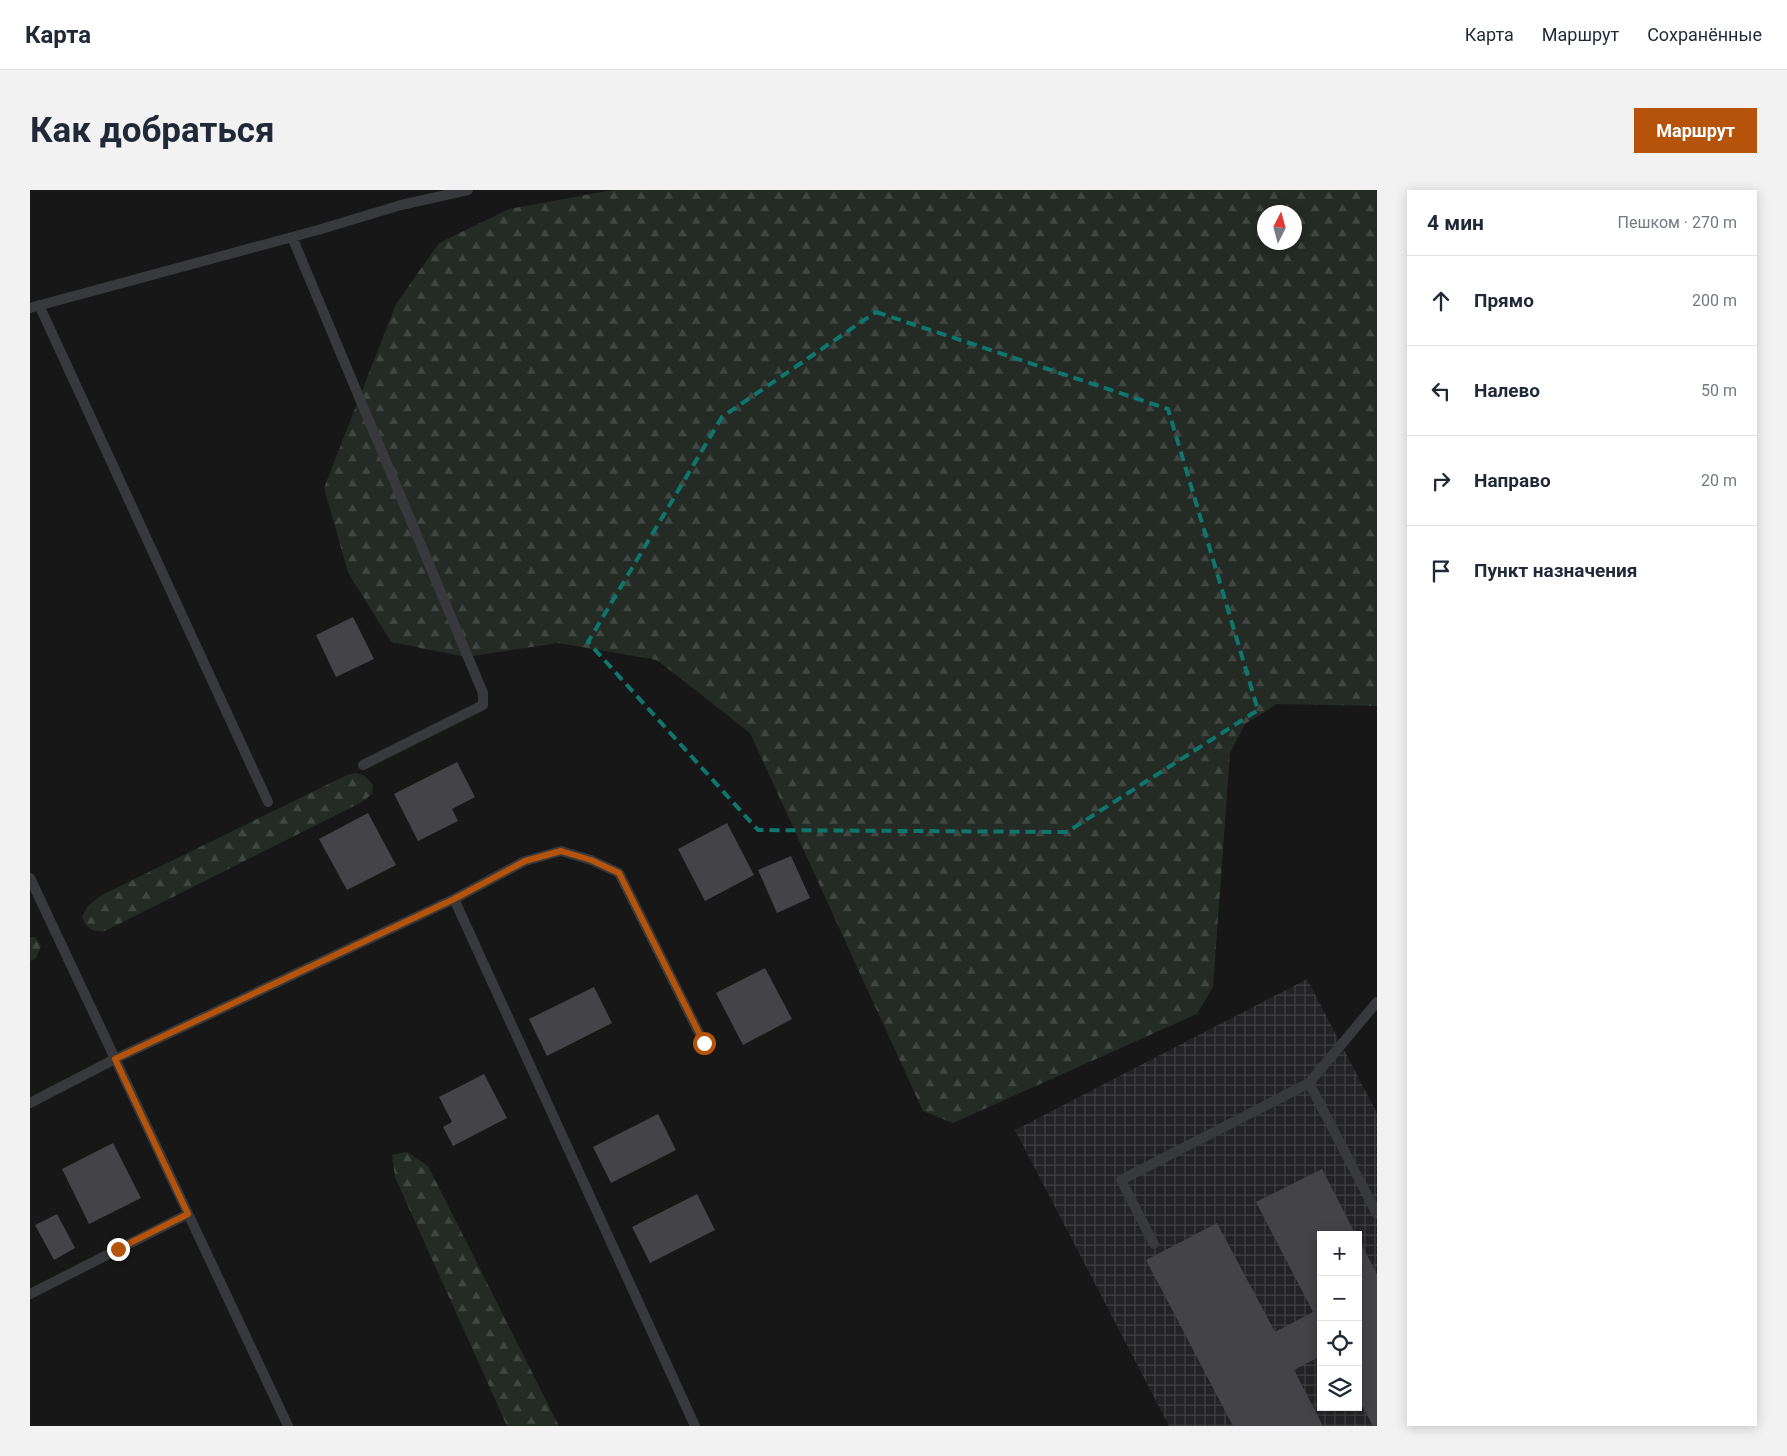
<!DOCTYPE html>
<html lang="ru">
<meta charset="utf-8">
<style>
body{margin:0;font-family:Roboto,sans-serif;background:#f2f2f3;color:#1f2937}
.controls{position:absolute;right:15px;bottom:15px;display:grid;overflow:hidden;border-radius:0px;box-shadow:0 2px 12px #0003}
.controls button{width:45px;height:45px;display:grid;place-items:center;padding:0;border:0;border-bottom:1px solid #e0e1e3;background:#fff;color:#1f2937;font:25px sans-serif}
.compass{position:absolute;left:1227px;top:15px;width:45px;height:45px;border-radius:50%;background:#fff;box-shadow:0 2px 12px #0003;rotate:6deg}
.stop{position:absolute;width:15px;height:15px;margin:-11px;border:4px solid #b45309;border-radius:50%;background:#fff}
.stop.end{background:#b45309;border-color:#fff;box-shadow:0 1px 5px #0008}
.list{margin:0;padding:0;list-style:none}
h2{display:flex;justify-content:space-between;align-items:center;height:65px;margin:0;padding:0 20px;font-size:21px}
h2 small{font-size:16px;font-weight:400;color:#747a83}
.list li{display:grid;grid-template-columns:32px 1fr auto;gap:15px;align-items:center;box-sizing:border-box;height:90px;padding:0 20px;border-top:1px solid #e0e1e3}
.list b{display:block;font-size:19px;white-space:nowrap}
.list em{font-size:16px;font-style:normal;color:#747a83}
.icon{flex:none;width:28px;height:28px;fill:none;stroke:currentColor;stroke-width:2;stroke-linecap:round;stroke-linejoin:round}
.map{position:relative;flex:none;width:1347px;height:1236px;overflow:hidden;border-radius:0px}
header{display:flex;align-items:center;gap:30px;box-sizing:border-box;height:70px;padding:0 25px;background:#fff;border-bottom:1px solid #e0e1e3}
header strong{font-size:24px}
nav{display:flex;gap:28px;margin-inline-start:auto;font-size:18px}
.intro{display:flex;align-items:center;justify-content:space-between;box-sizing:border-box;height:120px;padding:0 30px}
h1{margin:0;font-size:35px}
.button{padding:12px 22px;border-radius:0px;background:#b45309;color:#fff;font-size:18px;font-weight:700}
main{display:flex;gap:30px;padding:0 30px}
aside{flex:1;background:#fff;border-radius:0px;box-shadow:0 2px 12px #0003}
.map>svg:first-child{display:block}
.industrial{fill:url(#industrial-grid);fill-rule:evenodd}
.forest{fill:url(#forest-firs);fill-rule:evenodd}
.building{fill:#444448}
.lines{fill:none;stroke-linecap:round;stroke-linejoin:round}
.service{stroke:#38393d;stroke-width:10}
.route{stroke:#b45309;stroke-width:6}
.marked{fill:none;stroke:#0f766e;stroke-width:4;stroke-dasharray:10 6;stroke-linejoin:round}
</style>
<header>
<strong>Карта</strong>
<nav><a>Карта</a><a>Маршрут</a><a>Сохранённые</a></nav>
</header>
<div class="intro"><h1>Как добраться</h1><a class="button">Маршрут</a></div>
<main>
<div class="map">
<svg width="1347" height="1236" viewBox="0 0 1347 1236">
<defs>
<pattern id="industrial-grid" width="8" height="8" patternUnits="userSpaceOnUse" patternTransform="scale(1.25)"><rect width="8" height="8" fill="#232325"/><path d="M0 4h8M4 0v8" fill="none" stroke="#404042"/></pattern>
<pattern id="forest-firs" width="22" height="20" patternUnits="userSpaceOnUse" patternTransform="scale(1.25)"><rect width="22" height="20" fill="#232b24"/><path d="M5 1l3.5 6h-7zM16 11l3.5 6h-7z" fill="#404742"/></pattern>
</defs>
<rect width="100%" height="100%" fill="#171718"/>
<path class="industrial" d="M1277 789 1347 923V1236H1139L985 940ZM1291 1045H1328V1217H1291Z"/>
<path class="forest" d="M582 0H1347V516L1247 514 1215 534 1200 563 1183 797 1167 824 923 933 893 921 720 543 627 470 528 453 436 467 361 452 318 382 294 298 366 114 409 53 479 19ZM1234 22H1264V52H1234Z
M326 583 335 586 343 595 342 604 332 612 75 741C62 742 57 739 52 727L58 716 72 705 317 585Z
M0 747H5L11 756 6 768 0 771Z
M377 962 398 976 529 1236H477L365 987 362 965Z"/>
<path class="building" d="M323 427 344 469 306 487 286 445Z
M427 572 445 607 422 619 428 631 388 651 364 604Z
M338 623 366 675 317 700 289 649Z
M697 633 724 685 675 711 648 659Z
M761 666 780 708 747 723 728 680Z
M735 778 762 829 713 855 686 803Z
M564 797 582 833 517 866 499 829Z
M454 884 477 928 423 956 413 937 422 932 409 907Z
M628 924 646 960 581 993 563 957Z
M83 953 111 1008 59 1034 32 979Z
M1292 979 1326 1045H1291V1166L1264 1180 1293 1236H1203L1116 1070 1187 1033 1245 1142 1283 1122 1226 1012Z
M667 1004 685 1040 620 1073 602 1037Z
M27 1024 45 1058 24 1070 5 1035Z
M1328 1048 1347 1084V1236H1343L1328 1208Z"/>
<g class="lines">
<path class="service" d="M262 47 453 503V515L333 575
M9 115 238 612
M0 118 288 40 371 15 438 0
M0 688 258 1236
M424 709 665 1236
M1279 893 1347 812
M0 913 85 869 424 709 495 671 531 661 561 670 589 683 674 853
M1124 1054 1091 990 1279 893 1347 1024
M0 1104 158 1024"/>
</g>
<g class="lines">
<path class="route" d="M88 1059 158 1024 85 869 424 709 495 671 531 661 561 670 589 683 674 853"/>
</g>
<path class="marked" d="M846 122 1138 219 1228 520 1037 642 728 640 558 452 692 227Z"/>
</svg>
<div class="controls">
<button>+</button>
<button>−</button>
<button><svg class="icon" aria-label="locate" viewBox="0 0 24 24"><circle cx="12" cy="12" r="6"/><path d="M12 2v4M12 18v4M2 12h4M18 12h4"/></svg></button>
<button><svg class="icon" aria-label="layers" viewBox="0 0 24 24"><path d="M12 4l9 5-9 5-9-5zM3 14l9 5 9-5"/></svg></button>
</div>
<svg class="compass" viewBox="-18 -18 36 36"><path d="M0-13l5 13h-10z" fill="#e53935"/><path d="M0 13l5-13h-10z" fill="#747a83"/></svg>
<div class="stop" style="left:674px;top:853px"></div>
<div class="stop end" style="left:88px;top:1059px"></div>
</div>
<aside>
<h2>4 мин<small>Пешком · 270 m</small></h2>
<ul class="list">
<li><svg class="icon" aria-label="ahead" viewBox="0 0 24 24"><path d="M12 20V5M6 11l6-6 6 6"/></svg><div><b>Прямо</b></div><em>200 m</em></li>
<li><svg class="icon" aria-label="left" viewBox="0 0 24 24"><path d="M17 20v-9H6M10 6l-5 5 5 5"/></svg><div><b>Налево</b></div><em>50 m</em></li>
<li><svg class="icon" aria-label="right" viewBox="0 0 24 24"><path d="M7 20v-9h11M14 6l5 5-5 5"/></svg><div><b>Направо</b></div><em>20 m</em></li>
<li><svg class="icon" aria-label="arrive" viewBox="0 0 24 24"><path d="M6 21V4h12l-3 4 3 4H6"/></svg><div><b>Пункт назначения</b></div></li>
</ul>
</aside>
</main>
